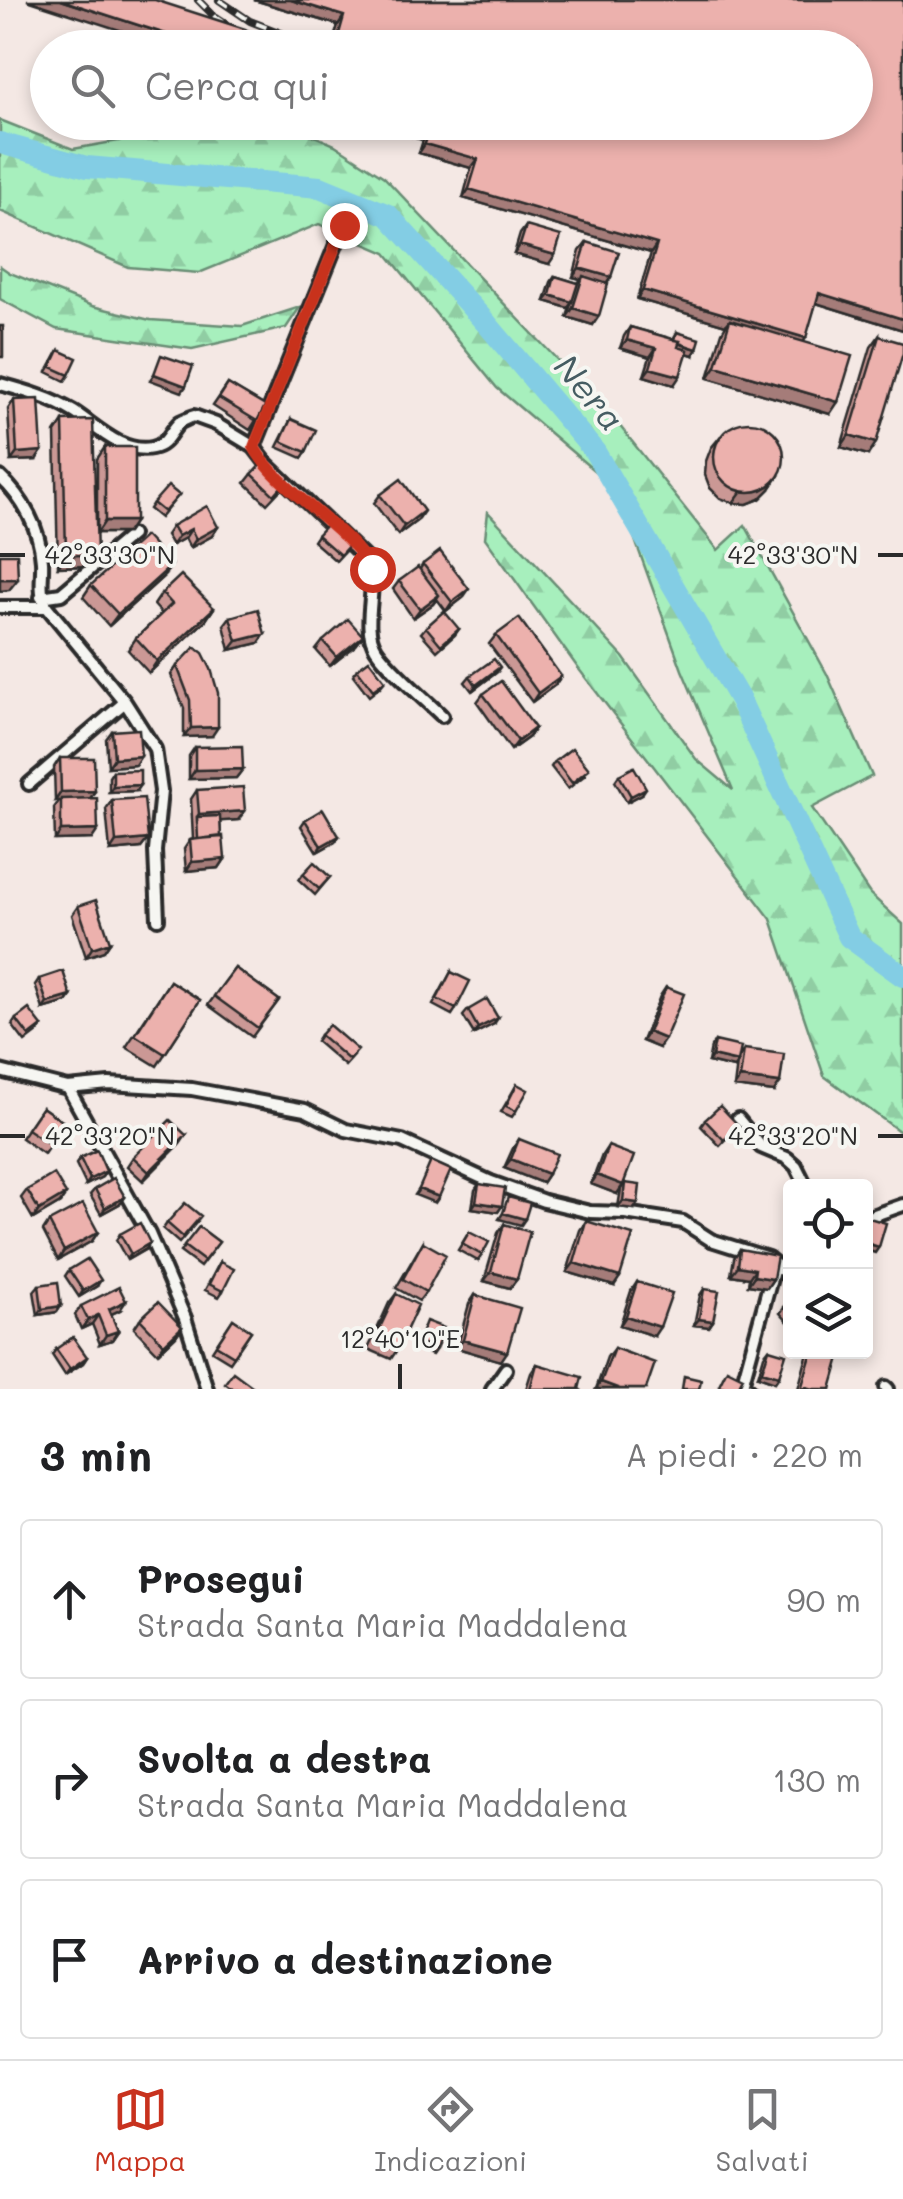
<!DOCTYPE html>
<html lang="it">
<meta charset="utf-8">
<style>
body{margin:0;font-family:Mali,sans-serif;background:#f2f2f2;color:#202124}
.controls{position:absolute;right:30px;bottom:30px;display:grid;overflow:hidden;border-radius:10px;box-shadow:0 5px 15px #0003}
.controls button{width:90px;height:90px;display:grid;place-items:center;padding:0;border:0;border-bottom:2px solid #e0e0e0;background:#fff;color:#202124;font:50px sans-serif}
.stop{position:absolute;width:30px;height:30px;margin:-22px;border:8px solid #c8321e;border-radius:50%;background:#fff}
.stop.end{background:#c8321e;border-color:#fff;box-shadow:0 2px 10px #0008}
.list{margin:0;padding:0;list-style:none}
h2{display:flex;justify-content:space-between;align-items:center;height:130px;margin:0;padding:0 40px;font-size:42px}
h2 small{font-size:32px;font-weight:400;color:#757577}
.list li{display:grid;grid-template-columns:65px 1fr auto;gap:30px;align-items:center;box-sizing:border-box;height:160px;margin:0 20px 20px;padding:0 20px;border:2px solid #e0e0e0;border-radius:10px}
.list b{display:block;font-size:38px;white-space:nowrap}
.list p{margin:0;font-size:32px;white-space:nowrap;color:#757577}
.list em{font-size:32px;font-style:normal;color:#757577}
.icon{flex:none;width:55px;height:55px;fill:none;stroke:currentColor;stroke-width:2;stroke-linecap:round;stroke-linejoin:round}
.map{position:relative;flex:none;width:903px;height:1389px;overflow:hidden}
.search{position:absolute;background:#fff;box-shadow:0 5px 15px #0003;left:30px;right:30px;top:30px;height:110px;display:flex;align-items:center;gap:25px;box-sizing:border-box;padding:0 35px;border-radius:55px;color:#757577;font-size:38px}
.sheet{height:670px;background:#fff}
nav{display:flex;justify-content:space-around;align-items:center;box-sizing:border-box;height:140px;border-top:2px solid #e0e0e0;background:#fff;font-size:28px;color:#757577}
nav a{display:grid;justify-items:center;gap:5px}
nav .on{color:#c8321e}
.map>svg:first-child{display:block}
.forest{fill:url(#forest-firs);stroke:#698d74;stroke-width:2.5}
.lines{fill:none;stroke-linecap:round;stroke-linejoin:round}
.river{stroke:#83cde4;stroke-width:22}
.street-casing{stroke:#2b2b2b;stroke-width:18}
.street{stroke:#f6f6f2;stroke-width:10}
.rail-casing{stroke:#2b2b2b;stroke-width:8}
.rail{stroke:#f6f6f2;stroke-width:4;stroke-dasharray:11;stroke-linecap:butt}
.wall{fill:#cb9895;stroke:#2b2b2b;stroke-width:2.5}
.shaded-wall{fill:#a57c79;stroke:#2b2b2b;stroke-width:2.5}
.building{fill:#ecb1ad;stroke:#2b2b2b;stroke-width:2.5}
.route{stroke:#c8321e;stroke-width:12}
.ticks{fill:none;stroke:#2b2b2b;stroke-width:4}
.labels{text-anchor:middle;stroke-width:8;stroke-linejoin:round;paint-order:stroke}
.water-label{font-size:35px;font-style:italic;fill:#455c62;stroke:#f6f6f2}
.ticks-label{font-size:25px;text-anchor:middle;fill:#2b2b2b;stroke:#f6f6f2;stroke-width:8;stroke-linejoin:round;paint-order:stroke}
</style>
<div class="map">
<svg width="903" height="1389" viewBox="0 0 903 1389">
<defs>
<pattern id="forest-firs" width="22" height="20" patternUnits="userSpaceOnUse" patternTransform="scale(2.5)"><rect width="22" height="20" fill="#a7efbd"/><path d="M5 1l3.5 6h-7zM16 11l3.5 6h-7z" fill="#90cda3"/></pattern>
</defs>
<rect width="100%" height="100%" fill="#f4e8e4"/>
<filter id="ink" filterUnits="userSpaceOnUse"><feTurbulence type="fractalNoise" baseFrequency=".01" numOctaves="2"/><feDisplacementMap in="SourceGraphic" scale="20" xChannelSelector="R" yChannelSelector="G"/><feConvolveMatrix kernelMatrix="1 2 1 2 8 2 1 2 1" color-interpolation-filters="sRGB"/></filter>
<g filter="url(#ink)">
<path class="forest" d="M0 120 73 149 175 131 195 122 285 123 335 145 384 177 619 425 718 550 745 525 827 674 872 776 812 808 870 894 903 924V1134L824 1076 771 919 578 668 485 538 488 512 623 657 696 759 733 790 682 670 617 490 497 388 386 253 319 224 199 273 128 267 0 211Z
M0 266 10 273 92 306 150 320 242 326 300 307 286 328 192 349 56 329 0 299Z"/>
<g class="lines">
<path class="river" d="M0 143 87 167 320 187 388 215 487 324 595 452 740 700 849 937 903 976"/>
<defs>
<path id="street" d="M344 225 254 447 267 464 365 558C382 585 359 622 376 649 389 669 424 698 442 716
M0 384C26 391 51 398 74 412 96 426 122 454 152 448 168 445 169 432 180 422 180 422 193 416 194 416L216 424 254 447
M0 477C23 498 40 529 42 561 43 578 38 592 47 607
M41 597 61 594 131 535
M0 607H47L125 702 155 749 161 791 155 851 158 919
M29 784 125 702
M0 1071 68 1088 109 1084 192 1089 305 1110 346 1130 402 1141 491 1182 544 1201 590 1212 625 1213 683 1222 711 1240 768 1258 785 1273 790 1274
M68 1088 149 1234 185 1318 207 1389
M738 1119 761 1147 787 1158 796 1166 806 1186
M866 1218 903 1205
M886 1387 888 1389
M492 1389 506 1369
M749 1389 742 1385 773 1271"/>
</defs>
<use href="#street" class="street-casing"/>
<use href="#street" class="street"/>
<defs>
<path id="rail" d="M198 0 215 17 263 48
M219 0 250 21 317 47"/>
</defs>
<use href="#rail" class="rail-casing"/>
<use href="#rail" class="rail"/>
</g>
<path class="wall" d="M254 0H903V330L816 303 803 342 830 414 708 378 722 332 726 325 637 299 651 253 463 198 471 168 419 153 423 140 395 132 398 122H856V48H331L338 25Z
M526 226 549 264 514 254 520 234Z
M587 242 611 277 607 284 593 325 567 317 571 304 568 308 545 301 551 282 555 276 578 283 581 279 573 277 580 251Z
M630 327 673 339 677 332 693 355 687 353 674 385 644 376 650 357 620 348 624 336Z
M879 336 868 455 841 447 871 347Z
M59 350 69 375 65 381 47 372Z
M228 384 265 406 250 430 213 406Z
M14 400 36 460 11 461 8 409Z
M291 419 306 452 302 458 277 447Z
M63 421 88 566 58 567 55 433Z
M720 437 770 489 760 499 747 504 733 503 720 498 710 488 705 475 706 461 711 448Z
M105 447 135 521 127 533H97V459Z
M252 474 284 486 267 504 245 483Z
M179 495 160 518 149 509 153 503Z
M380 495 418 520 398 535 374 503Z
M172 526 218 527 212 536 190 548 185 538 172 545 166 535Z
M317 535 347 549 336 561 313 541Z
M423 564 463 598 446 611 437 599 433 604 413 618 393 589 399 581 420 569Z
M164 576 109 626 83 597 91 585Z
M162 593 214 608 206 620 149 673 128 650 136 638 162 614 154 605Z
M230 617 259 643 230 650 224 625Z
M426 627 459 629 455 635 437 651 421 633Z
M496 635 561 676 555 685 532 702 489 644Z
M363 636 356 645 330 666 316 650 323 641Z
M177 666 212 736 184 737V708L171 675Z
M357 669 385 681 380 687 369 696 353 675Z
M496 673 472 691 465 682 470 676Z
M483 694 535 728 529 737 511 750 477 702Z
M112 731 135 765 108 767 106 739Z
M195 747 243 769 236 778 189 779V756Z
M60 758 95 791 90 798 92 839 55 840 54 808 59 801H55L54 767Z
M555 761 585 775 568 789 551 767Z
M113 771 136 791 109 792V777Z
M619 775 642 794 627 802 615 781Z
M197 790 238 820 220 821 221 837 225 859 219 868 186 871 184 849 190 840 193 839 191 799Z
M112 800 148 839 141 848 110 851 106 809Z
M305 820 339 836 335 842 317 852 301 826Z
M303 874 330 877 315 895 299 880Z
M78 906 110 942 104 951 86 957 72 915Z
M235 968 279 1000 252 1037 208 1005Z
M451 972 456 1009 452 1015 433 1005Z
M39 979 71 996 67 1002 43 1009 35 985Z
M170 981 200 1000 157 1066 126 1047Z
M666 987 659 1048 642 1041 660 996Z
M468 1010 494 1024 474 1034 463 1016Z
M16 1019 42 1026 38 1032 25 1042 12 1025Z
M320 1035 354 1056 345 1066 316 1041Z
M715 1041 740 1056 744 1049 774 1092 734 1087 737 1063 734 1068 708 1062 711 1047Z
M517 1084 516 1111 512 1117 501 1112Z
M42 1107 65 1123 44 1154 21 1138Z
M705 1120 739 1126 720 1146 701 1126Z
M186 1135 180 1144 143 1181 127 1166 133 1157Z
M519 1139 548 1174 542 1183 504 1168 513 1148Z
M608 1146 617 1194 591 1184 602 1155Z
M80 1158 106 1171 102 1177 86 1185 76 1164Z
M625 1183 634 1209 618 1207 621 1189Z
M479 1184 502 1206 498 1212 472 1208 475 1190Z
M95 1189 125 1197 121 1203 101 1214 90 1195Z
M27 1190 66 1194 60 1203 33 1219 21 1198Z
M586 1221 614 1286 567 1272 580 1230Z
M49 1222 98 1232 92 1241 58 1260 43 1231Z
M197 1222 179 1243 163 1229 167 1223Z
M504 1224 517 1279 510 1288 484 1281 498 1233Z
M199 1227 219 1242 200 1267 180 1252Z
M469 1232 482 1255 478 1261 458 1250Z
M120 1234 150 1243 146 1249 127 1260 116 1240Z
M423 1242 426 1292 419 1301 396 1288Z
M740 1249 773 1279 767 1288 748 1285 749 1278 731 1275 734 1258Z
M220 1262 223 1291 219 1297 205 1290Z
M69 1270 97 1286 79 1297 65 1276Z
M637 1282 654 1336 620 1325 631 1291Z
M39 1285 61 1306 57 1312 38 1315 34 1291Z
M704 1289 713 1321 709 1327 694 1325 700 1295Z
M396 1294 397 1350 391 1359 368 1349 389 1303Z
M475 1295 501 1361 457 1348 469 1304Z
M790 1301V1324L780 1313Z
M81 1306 120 1310 111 1314 118 1331 112 1340 100 1344 92 1324 81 1329 75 1315Z
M140 1319 182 1327 176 1336 158 1353 134 1328Z
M233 1319 251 1331 230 1362 212 1351Z
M614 1348 646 1389H596L607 1357Z
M56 1349 87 1357 83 1363 65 1375 52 1355Z
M769 1349 779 1376 775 1382 758 1376 764 1355Z
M810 1352H831V1389H798L807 1356Z
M537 1364 579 1389H526L531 1373Z"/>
<path class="shaded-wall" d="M27 0H61L209 48H175Z
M254 0H291L344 16 338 25Z
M402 123 429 131 423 140 395 132Z
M425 144 478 159 471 168 419 153Z
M469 189 657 244 651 253 463 198Z
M520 245 555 255 549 264 514 254Z
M579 268 611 277 605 286 573 277Z
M643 290 806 338 800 347 730 320 726 325 637 299Z
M819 293 903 319V330L813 302Z
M550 295 572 302 568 308 545 301Z
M573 308 599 316 593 325 567 317Z
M627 340 656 348 650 357 620 348Z
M674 342 697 349 693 355 670 348Z
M716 366 838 402 830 414 708 378Z
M650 368 680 376 674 385 644 376Z
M154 374 186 386 182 392 150 380Z
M849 435 876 443 868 455 841 447Z
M42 451 36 460 11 461 17 453Z
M778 477 770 489 760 499 747 504 733 503 741 492Z
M424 511 418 520 398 535 404 526Z
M105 521H135L127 533H97Z
M218 527 212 536 190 548 196 539Z
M191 529 185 538 172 545 178 536Z
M66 555H97L88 566 58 567Z
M172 565 164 576 109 626 118 614Z
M0 579H18L9 590 0 591Z
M469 589 463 598 446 611 452 602Z
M439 595 433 604 413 618 420 609Z
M214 608 206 620 149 673 157 661Z
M265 634 259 643 230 650 237 641Z
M363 636 356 645 330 666 337 657Z
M500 667 496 673 472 691 476 685Z
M561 676 555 685 532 702 538 693Z
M218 727 212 736 184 737 191 728Z
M535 728 529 737 511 750 518 741Z
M141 756 135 765 108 767 114 758Z
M243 769 236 778 189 779 195 770Z
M140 785 136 791 109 792 113 786Z
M646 788 642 794 627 802 631 796Z
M95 791 89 800 55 801 61 792Z
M245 811 238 820 197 823V817L199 814Z
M98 830 92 839 55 840 61 831Z
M339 836 335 842 317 852 321 846Z
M148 839 141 848 110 851 116 842Z
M225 859 219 868 186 871 192 862Z
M110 942 104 951 86 957 92 948Z
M71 996 67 1002 43 1009 47 1003Z
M498 1018 494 1024 474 1034 478 1028Z
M648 1032 665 1039 659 1048 642 1041Z
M712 1056 738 1062 734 1068 708 1062Z
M740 1078 780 1083 774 1092 734 1087Z
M186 1135 180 1144 143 1181 149 1172Z
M511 1159 548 1174 542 1183 504 1168Z
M106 1171 102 1177 86 1185 90 1179Z
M597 1175 623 1185 617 1194 591 1184Z
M419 1189 439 1197 435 1203 415 1195Z
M66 1194 60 1203 33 1219 39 1210Z
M125 1197 121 1203 101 1214 105 1208Z
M623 1201 638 1203 634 1209 618 1207Z
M476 1202 502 1206 498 1212 472 1208Z
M503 1213 525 1219 521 1225 499 1219Z
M98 1232 92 1241 58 1260 64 1251Z
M150 1243 146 1249 127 1260 131 1254Z
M866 1243 879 1247 875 1253 866 1250Z
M574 1263 620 1277 614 1286 567 1272Z
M738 1266 755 1269 749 1278 731 1275Z
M491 1272 517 1279 510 1288 484 1281Z
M754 1276 773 1279 767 1288 748 1285Z
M101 1280 97 1286 79 1297 83 1291Z
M126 1301 120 1310 103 1318 109 1309Z
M61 1306 57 1312 38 1315 42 1309Z
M98 1315 92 1324 81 1329 88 1320Z
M626 1316 660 1327 654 1336 620 1325Z
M699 1319 713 1321 709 1327 694 1325Z
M182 1327 176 1336 158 1353 164 1344Z
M118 1331 112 1340 100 1344 106 1335Z
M463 1340 507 1352 501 1361 457 1348Z
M418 1342 436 1349 432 1355 414 1348Z
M87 1357 83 1363 65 1375 70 1369Z
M762 1371 779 1376 775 1382 758 1376Z
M601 1382 620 1389H596Z"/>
<path class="building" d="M61 0H155L245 29 278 48H209Z
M291 0H903V319L819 293 806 338 643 290 657 244 469 189 478 159 425 144 429 131 402 123 856 122V48H335L344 16Z
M526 226 561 236 555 255 520 245Z
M587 242 619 252 611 277 579 268Z
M555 276 578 283 572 302 550 295Z
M583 276 608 284 599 316 573 308Z
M730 320 852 356 838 402 716 366Z
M0 326H3V357H0Z
M630 327 680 341 678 347 688 350 680 376 650 368 656 348 627 340Z
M677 332 700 339 697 349 679 343 680 341 675 340Z
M879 336 903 343V353L876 443 849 435Z
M59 350 77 358 69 375 51 367Z
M161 355 193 366 186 386 154 374Z
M228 384 265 406 257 421 219 398Z
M39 399 42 451 17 453 14 400Z
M291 419 316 430 306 452 281 441Z
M93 420 97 555H66L63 421Z
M714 457a35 35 0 1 1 70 0a35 35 0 1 1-70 0Z
M105 447H135V521H105Z
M268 457 290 477 274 495 252 474Z
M401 479 424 511 404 526 380 495Z
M168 486 179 495 164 512 153 503Z
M207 506 218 527 196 539 191 529 178 536 172 526Z
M328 523 351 543 340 555 317 535Z
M145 536 172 565 118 614 91 585Z
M440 551 469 589 452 602 423 564Z
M0 554H17L18 579H0Z
M418 567 439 595 420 609 399 581Z
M181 575 214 608 157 661 136 638 172 604 162 593Z
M258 609 265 634 237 641 230 617Z
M444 611 459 629 441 645 426 627Z
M519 618 561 676 538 693 496 635Z
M348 619 363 636 337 657 323 641Z
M195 647 203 653 211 669 218 693V727L191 728 190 700 177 666Z
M494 659 500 667 476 685 470 676Z
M369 660 385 681 373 690 357 669Z
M501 681 535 728 518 741 483 694Z
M139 729 141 756 114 758 112 731Z
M242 746 243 769 195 770V747Z
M572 748 589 769 572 783 555 761Z
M60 758H94L95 791 61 792Z
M634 767 646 788 631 796 619 775Z
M140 770V785L113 786V771Z
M243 787 245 811 199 814 197 790Z
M97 798 98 830 61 831V799Z
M144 798 148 839 116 842 112 800Z
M323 809 339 836 321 846 305 820Z
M220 816 221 837 198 839 197 817Z
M223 836 225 859 192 862 190 840Z
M314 862 330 877 319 889 303 874Z
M96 900 110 942 92 948 78 906Z
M235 968 279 1000 258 1028 214 996Z
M63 971 71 996 47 1003 39 979Z
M451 972 470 981 456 1009 437 999Z
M170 981 200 1000 165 1054 135 1035Z
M666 987 684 994 665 1039 648 1032Z
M487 999 498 1018 478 1028 468 1010Z
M29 1009 42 1026 29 1036 16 1019Z
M329 1025 358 1050 349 1060 320 1035Z
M715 1041 741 1047 738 1062 712 1056Z
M744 1049 784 1054 780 1083 740 1078Z
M517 1084 528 1090 516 1111 506 1106Z
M720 1106 739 1126 724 1140 705 1120Z
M42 1107 65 1123 51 1145 27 1129Z
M170 1120 186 1135 149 1172 133 1157Z
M519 1139 557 1154 548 1174 511 1159Z
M608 1146 634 1156 623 1185 597 1175Z
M97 1150 106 1171 90 1179 80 1158Z
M431 1161 451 1170 439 1197 419 1189Z
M54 1174 66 1194 39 1210 27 1190Z
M114 1178 125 1197 105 1208 95 1189Z
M625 1183 640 1185 638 1203 623 1201Z
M479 1184 505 1188 502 1206 476 1202Z
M508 1197 530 1203 525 1219 503 1213Z
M185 1203 201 1216 183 1237 167 1223Z
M83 1204 98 1232 64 1251 49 1222Z
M866 1217 886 1223 879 1247 866 1243Z
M586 1221 633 1235 620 1277 574 1263Z
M140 1223 150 1243 131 1254 120 1234Z
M504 1224 530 1232 517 1279 491 1272Z
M199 1227 219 1242 204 1261 184 1246Z
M469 1232 489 1242 482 1255 462 1244Z
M423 1242 446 1255 426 1292 403 1279Z
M740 1249 777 1256 773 1279 754 1276 755 1269 738 1266Z
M87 1259 101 1280 83 1291 69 1270Z
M220 1262 234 1269 223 1291 209 1284Z
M58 1282 61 1306 42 1309 39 1285Z
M637 1282 672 1293 660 1327 626 1316Z
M119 1287 126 1301 109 1309 118 1331 106 1335 98 1315 88 1320 81 1306Z
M704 1289 719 1291 713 1321 699 1319Z
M396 1294 418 1305 397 1350 374 1340Z
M475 1295 520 1308 507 1352 463 1340Z
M790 1301V1314L784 1307Z
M158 1302 182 1327 164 1344 140 1319Z
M233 1319 251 1331 234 1356 216 1345Z
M426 1321 444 1328 436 1349 418 1342Z
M73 1337 87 1357 70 1369 56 1349Z
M614 1348 655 1363 646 1389H620L601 1382Z
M769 1349 786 1354 779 1376 762 1371Z
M812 1352H831L841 1354 831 1389H814L802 1386Z
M537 1364 582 1377 579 1389H530Z
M727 1369 743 1377 737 1389H728L719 1385Z
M233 1372 256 1389H233L225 1383Z
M684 1376 701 1380 699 1389H682Z"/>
</g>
<g class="lines" filter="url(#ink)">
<path class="route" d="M344 225 254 447C280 493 343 522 372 569"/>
</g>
<path class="ticks" d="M0 555H25M878 555H903M0 1136H25M878 1136H903M400 1364V1389"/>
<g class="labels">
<g class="water-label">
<text transform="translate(589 393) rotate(50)" y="12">Nera</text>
</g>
</g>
<g class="ticks-label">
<text x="110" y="564">42°33'30"N</text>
<text x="793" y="564">42°33'30"N</text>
<text x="110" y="1145">42°33'20"N</text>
<text x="793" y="1145">42°33'20"N</text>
<text x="400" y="1348">12°40'10"E</text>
</g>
</svg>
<div class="controls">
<button><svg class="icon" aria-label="locate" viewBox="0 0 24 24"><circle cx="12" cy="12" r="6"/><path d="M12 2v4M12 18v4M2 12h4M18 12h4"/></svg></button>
<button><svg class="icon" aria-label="layers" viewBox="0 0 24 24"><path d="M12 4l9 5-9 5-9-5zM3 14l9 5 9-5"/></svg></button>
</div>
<div class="stop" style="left:372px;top:569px"></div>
<div class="stop end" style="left:344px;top:225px"></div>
<div class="search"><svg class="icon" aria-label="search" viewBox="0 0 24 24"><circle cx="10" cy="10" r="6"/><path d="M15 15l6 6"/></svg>Cerca qui</div>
</div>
<section class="sheet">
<h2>3 min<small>A piedi · 220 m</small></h2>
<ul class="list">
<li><svg class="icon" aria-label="ahead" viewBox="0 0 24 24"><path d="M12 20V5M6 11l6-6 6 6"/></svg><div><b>Prosegui</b><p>Strada Santa Maria Maddalena</p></div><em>90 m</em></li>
<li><svg class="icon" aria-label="right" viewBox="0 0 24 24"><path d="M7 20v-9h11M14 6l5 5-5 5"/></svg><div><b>Svolta a destra</b><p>Strada Santa Maria Maddalena</p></div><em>130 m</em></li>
<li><svg class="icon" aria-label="arrive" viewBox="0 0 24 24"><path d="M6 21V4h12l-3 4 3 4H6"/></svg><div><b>Arrivo a destinazione</b></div></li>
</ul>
</section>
<nav>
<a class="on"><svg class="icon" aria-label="map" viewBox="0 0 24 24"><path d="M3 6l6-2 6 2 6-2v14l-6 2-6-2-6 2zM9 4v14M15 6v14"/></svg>Mappa</a>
<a><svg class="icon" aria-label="directions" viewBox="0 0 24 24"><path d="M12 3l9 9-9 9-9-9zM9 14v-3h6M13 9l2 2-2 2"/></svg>Indicazioni</a>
<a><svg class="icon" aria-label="saved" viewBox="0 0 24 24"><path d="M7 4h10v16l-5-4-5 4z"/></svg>Salvati</a>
</nav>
